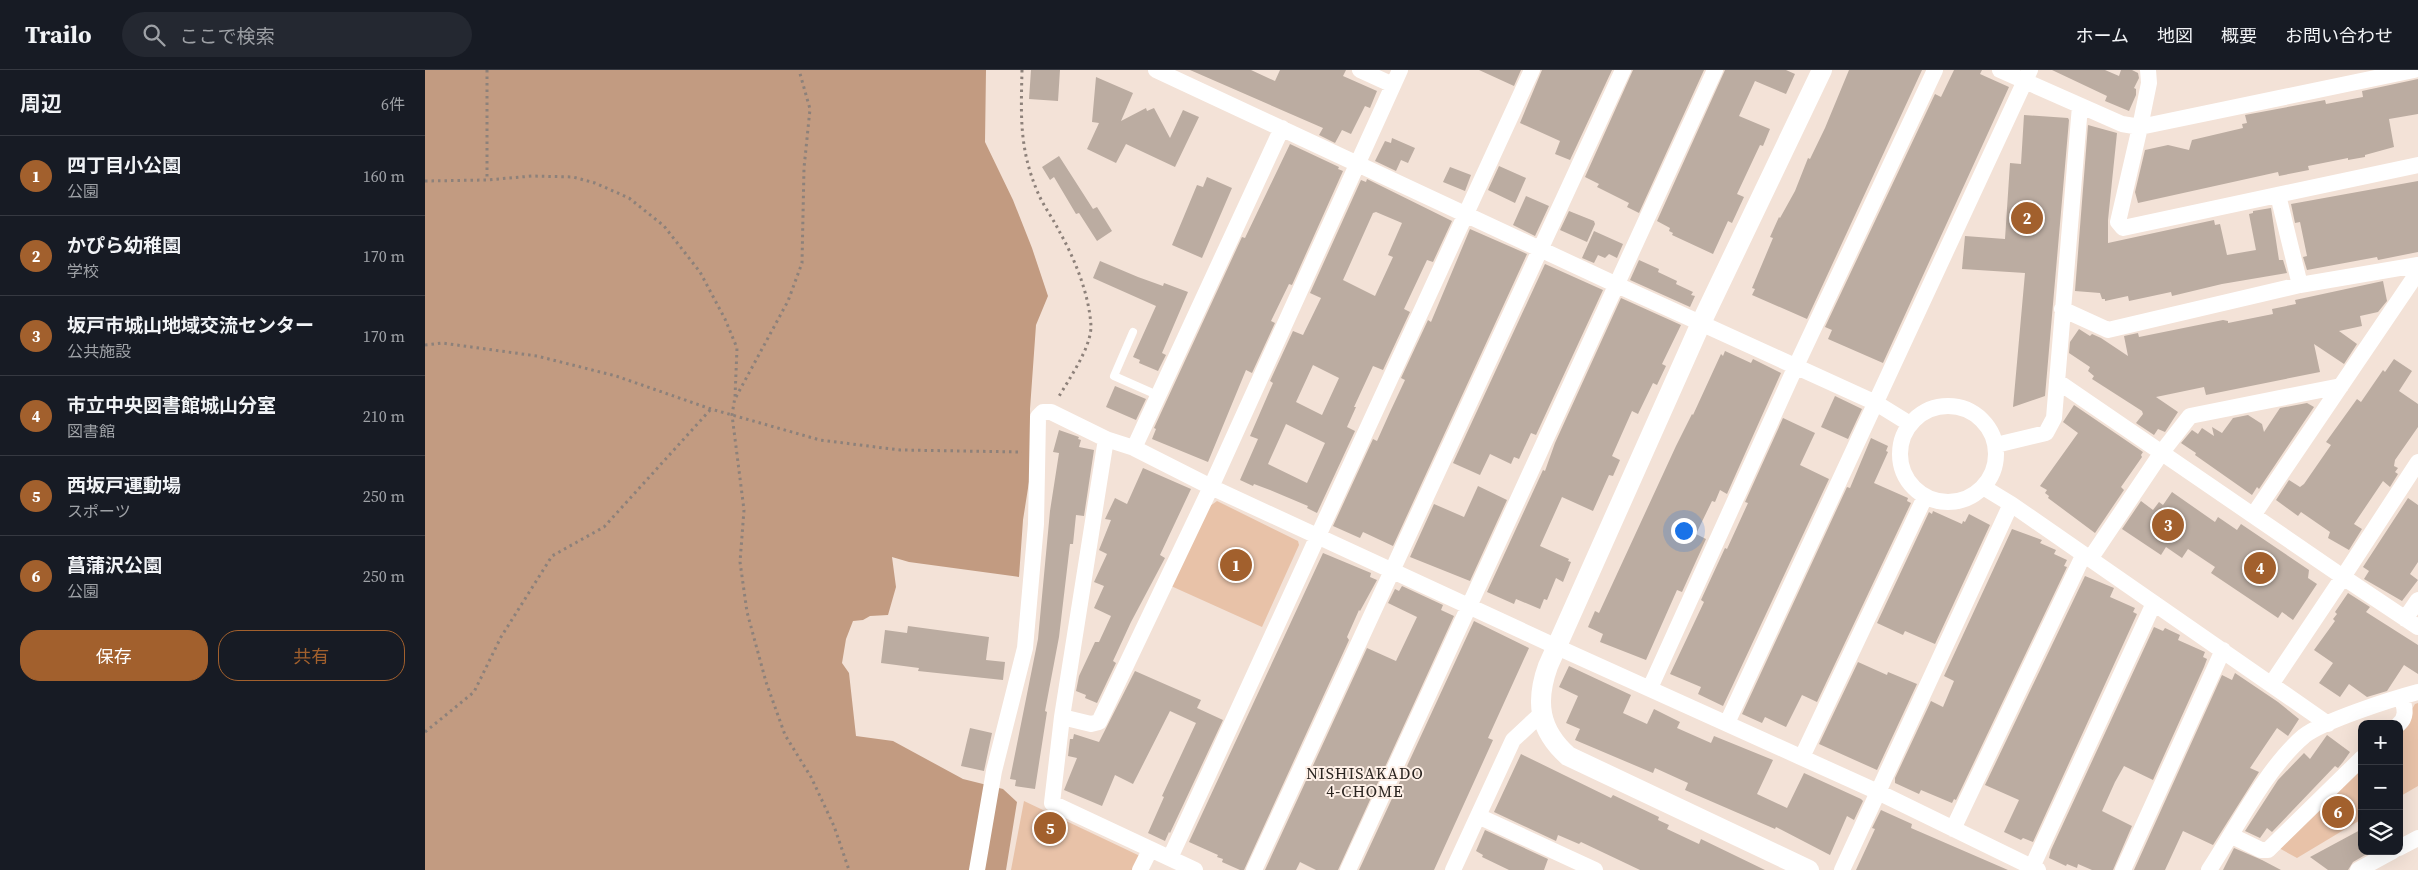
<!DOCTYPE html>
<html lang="ja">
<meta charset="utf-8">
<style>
body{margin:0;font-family:"Source Serif 4","Noto Sans JP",serif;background:#242831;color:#f1f3f6}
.controls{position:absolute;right:15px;bottom:15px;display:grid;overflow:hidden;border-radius:10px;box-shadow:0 5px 20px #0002}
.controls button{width:45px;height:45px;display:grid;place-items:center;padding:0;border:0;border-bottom:1px solid #363941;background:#171b24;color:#f1f3f6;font:25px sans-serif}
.you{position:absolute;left:1258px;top:460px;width:18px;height:18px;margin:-12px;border:4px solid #fff;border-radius:50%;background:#1a73e8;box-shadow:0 0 0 8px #1a73e833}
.badge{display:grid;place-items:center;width:32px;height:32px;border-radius:50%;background:#a2602d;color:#fff;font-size:16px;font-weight:700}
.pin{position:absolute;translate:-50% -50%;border:2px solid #fff;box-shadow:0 1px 5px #0006}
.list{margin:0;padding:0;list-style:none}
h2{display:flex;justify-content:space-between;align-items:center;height:65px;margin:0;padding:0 20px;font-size:21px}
h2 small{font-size:16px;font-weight:400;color:#9ea1a6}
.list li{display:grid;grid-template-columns:32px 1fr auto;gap:15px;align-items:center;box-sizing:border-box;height:80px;padding:0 20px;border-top:1px solid #363941}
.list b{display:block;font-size:19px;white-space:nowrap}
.list p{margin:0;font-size:16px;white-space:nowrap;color:#9ea1a6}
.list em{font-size:16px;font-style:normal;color:#9ea1a6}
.actions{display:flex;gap:10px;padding:15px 20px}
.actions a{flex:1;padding:11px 0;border:1px solid #a2602d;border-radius:20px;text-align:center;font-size:18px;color:#a2602d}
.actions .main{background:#a2602d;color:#fff}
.icon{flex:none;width:28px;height:28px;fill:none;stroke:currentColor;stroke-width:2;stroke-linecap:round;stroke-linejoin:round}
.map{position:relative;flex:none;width:1993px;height:800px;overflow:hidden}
header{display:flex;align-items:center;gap:30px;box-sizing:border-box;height:70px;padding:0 25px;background:#171b24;border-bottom:1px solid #363941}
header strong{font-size:24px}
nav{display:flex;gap:28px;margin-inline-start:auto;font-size:18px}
.search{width:350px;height:45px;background:#242831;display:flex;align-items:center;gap:12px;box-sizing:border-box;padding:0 18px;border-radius:28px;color:#9ea1a6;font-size:19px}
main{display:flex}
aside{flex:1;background:#171b24}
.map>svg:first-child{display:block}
.green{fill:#e8c2a8}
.forest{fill:#c29b81}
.building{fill:#bbaca1;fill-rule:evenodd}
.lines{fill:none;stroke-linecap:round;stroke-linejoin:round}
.path{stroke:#8d817a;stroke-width:3;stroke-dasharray:2.5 4;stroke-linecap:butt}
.service{stroke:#fff;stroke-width:8}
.minor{stroke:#fff;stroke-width:16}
.tertiary{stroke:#fff;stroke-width:20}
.labels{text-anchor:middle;stroke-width:4;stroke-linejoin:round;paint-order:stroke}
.neighbourhood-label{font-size:16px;letter-spacing:1px;fill:#2a2420;stroke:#fef0e7}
</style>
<header>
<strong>Trailo</strong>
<div class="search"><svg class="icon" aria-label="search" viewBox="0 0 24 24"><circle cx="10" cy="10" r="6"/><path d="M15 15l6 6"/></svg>ここで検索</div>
<nav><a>ホーム</a><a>地図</a><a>概要</a><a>お問い合わせ</a></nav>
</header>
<main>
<aside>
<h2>周辺<small>6件</small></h2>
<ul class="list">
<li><span class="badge">1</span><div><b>四丁目小公園</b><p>公園</p></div><em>160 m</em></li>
<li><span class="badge">2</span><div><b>かぴら幼稚園</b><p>学校</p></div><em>170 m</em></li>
<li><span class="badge">3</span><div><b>坂戸市城山地域交流センター</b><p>公共施設</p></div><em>170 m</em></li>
<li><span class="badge">4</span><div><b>市立中央図書館城山分室</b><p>図書館</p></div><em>210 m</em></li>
<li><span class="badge">5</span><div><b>西坂戸運動場</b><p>スポーツ</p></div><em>250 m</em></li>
<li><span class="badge">6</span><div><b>菖蒲沢公園</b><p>公園</p></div><em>250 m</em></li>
</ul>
<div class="actions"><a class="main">保存</a><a>共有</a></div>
</aside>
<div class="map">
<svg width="1993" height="800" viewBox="0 0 1993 800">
<rect width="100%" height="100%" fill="#f3e2d7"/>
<path class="green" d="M792 431 873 471 874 475 837 557 746 516 785 436Z
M1993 633V716L1974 727V661L1990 634Z
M1937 695V749L1872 788 1854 778Z
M599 731 715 786 708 800H586Z"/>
<path class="forest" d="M0 0H561L560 72 588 130 607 178 623 226 611 255 605 339 606 399 598 450 594 507 484 492 467 487 471 517 463 545 445 546 438 550 428 551 421 569 417 593 424 603 431 666 468 671 538 709 578 719 592 732 581 800H0Z"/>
<path class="building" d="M606 0H635L633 31 604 29Z
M765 0H826L850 11 855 0H921L918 6 952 21 945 38 940 36 926 64 917 60 910 73 894 65 898 58Z
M1054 0H1096L1089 16Z
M1117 0H1187L1145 90 1130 84 1135 71 1095 53Z
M1208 0H1279L1214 143 1202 137 1204 133 1172 117 1174 114 1160 107Z
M1300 0H1361L1370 4 1361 24 1330 11 1314 46 1345 59 1338 76 1335 75 1312 124 1319 127 1307 153 1303 151 1288 184 1247 165 1248 163 1244 161 1245 158 1232 151Z
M1424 0H1497L1382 249 1327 225 1330 219 1327 218 1348 168 1345 167 1354 147 1355 148 1370 121 1383 88 1385 89 1400 58Z
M1529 0H1557L1555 4 1584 17 1458 293 1403 269 1407 260 1400 257 1510 24 1516 27Z
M1627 0H1680L1694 6 1696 0H1707L1713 3 1714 8 1709 18 1711 19V25L1704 41 1680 31 1682 26Z
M671 7 708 23 696 51 721 38 722 41 729 38 745 68 758 40 774 47 750 97 701 74 691 93 662 79 674 53 667 52Z
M1993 9V44L1964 49 1969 77 1940 85V87L1923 90V88L1883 96 1884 100 1854 106 1853 102 1713 133 1710 122 1720 80 1743 75 1764 80 1767 70 1818 58 1817 54 1822 53 1820 45 1900 30 1901 34 1938 27 1937 21Z
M1599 45 1643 48 1644 50 1620 326 1588 337 1600 203 1537 199 1540 166 1580 169 1585 93 1596 94Z
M1663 55 1692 63 1683 150V173L1789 150 1790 155 1795 154 1802 185 1831 180 1824 144 1828 143V141L1846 138 1854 190H1858L1862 203 1797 214 1747 226 1746 222 1704 231 1703 226 1680 231V229H1677L1675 223 1650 221Z
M967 68 990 78 983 93 976 90 971 101 950 91 960 71 966 73Z
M865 74 914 97 913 99 918 101 867 215 864 214 846 251 850 253 827 303 821 300 783 392 727 369 731 359 729 358 817 167 820 168Z
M634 86 668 139 672 137 687 161 672 171 654 143 651 144 629 107 625 110 617 97Z
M1074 96 1101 108 1090 133 1063 120Z
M1025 97 1046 105 1040 121 1018 112Z
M782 107 807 118 777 188 747 175 772 115 778 117Z
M942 109 1027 151 1008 192 1002 190 979 239 985 242 958 300 948 296 929 337H931L922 357 930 361 892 443 882 438 883 436 845 420 829 414 828 416 815 410 833 369 825 366 848 313 845 311 868 261 878 265 896 228 885 223 936 110 941 112ZM951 142 977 153 963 185 968 187 950 226 918 210 948 143ZM888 295 914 308 897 345 871 332ZM861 354 900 373 882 413 843 394Z
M1993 111V182L1953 190 1952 187 1882 200 1878 187 1882 186 1875 152 1870 153 1866 134Z
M1101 126 1124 136 1110 166 1088 155Z
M1144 141 1169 151 1170 154 1162 172 1135 160Z
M1045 159 1102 184 968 476 938 462 935 468 908 456 948 369 952 371 965 342 980 310 976 308 1003 250 1006 252Z
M1169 161 1198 174 1192 188 1184 184 1180 188 1173 185 1169 193 1157 188Z
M1214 190 1234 199 1233 202 1252 211 1251 214 1268 222 1266 225 1270 226 1265 237 1205 210Z
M675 191 713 207 738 216 739 213 763 222 737 283 741 285 733 301 714 293 715 290 708 287 731 236 668 208Z
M1120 194 1178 220 1111 365 1106 363 1094 389 1089 387 1086 394 1065 384 1055 405 1028 393Z
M1958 211 1962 231 1953 242 1935 246 1937 256 1914 261 1932 274 1919 294 1889 274 1895 302 1781 325 1779 317 1731 327 1753 342 1740 362 1733 359 1729 365 1711 353 1718 344 1717 341 1667 309 1669 306 1663 301 1665 297 1644 283 1645 272 1654 259 1665 266 1667 264 1676 268 1703 286 1699 266 1713 263 1714 267 1798 250 1803 251V253L1848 244 1847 239 1871 234 1870 230Z
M1196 228 1256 255 1237 294 1241 296 1232 315 1228 313 1213 344 1207 341 1187 386 1195 390 1188 406 1184 405 1168 441 1137 427 1115 476 1144 489 1143 491 1146 492 1138 512 1131 508 1122 530 1119 529 1115 539 1091 529 1089 534 1062 522 1118 400 1120 401 1130 373Z
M1300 281 1326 293 1328 289 1356 303 1302 424 1295 420 1290 432 1287 431 1271 464 1281 469 1257 522 1252 520 1221 590 1175 572 1178 564 1163 557 1170 541 1174 543 1251 376 1267 344 1268 345 1296 284 1298 286Z
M1969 289 1987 301 1974 321 1993 334V357L1970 390 1969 396 1973 398 1970 402 1973 404 1965 417 1958 411 1929 454 1937 459 1924 480 1903 468 1905 462 1876 442 1873 446 1851 430 1864 410 1875 417 1879 414 1906 375 1901 372 1932 329 1936 332 1958 300 1960 302Z
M690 316 721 329 711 350 681 337Z
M1410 326 1437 339 1423 369 1396 357Z
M1882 333 1889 337 1834 419 1832 417 1827 425 1770 385 1771 383 1756 373 1767 360 1773 364 1777 358 1789 366 1787 357 1797 363 1808 348 1823 345 1837 354 1839 362 1855 338Z
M1649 335 1718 382 1716 385 1717 387 1696 417 1699 420 1670 463 1623 428 1624 426 1620 423 1622 420 1615 416 1653 363 1638 352Z
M1358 348 1390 363 1375 395 1404 409 1298 636 1273 624 1276 617 1245 604 1279 532 1276 530 1300 478 1302 479 1323 433 1320 432Z
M634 360 654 367 653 369 656 370 654 377 669 380 659 446 651 445 648 474H645L634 567 620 641 622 642 610 719 590 716 591 710 585 709 613 569 625 441 634 383 628 382Z
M1446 368 1463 376 1461 381 1463 382 1449 413 1483 428 1482 431 1486 433 1392 632 1377 625 1361 657 1340 647 1337 653 1317 644 1422 417 1425 418Z
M718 398 766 419 735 485 740 488 706 552 688 591 691 593 672 633 660 628 661 625 651 621 654 606 670 572H674L686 546 669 538 679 516 669 512 682 484 674 480 686 450 680 449 690 428 702 434Z
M1053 416 1082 430 1045 511 985 487 1009 434 1039 447Z
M1747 422 1790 452 1793 447 1812 460 1816 454 1884 500 1883 508 1892 514 1868 550 1857 542 1853 548 1786 503 1790 497 1763 479 1757 488 1741 477 1736 485 1697 459 1716 431 1728 440 1734 432 1738 435Z
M1983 428 1993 435V492L1985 504 1993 510 1977 531 1939 509 1944 501 1938 497Z
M1508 441 1537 454 1538 451 1540 452 1544 444 1565 455 1510 574 1480 561 1478 565 1452 553 1504 442 1507 444Z
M1587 459 1617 470 1615 473 1631 480 1629 484 1642 490 1639 496 1642 497 1531 730 1529 729 1527 733 1496 720 1494 724 1470 713V708L1506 631 1518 637 1529 611 1519 606Z
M898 483 946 503 945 507 952 510 935 541 934 540 922 567 924 570 819 800H815L797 792 798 789 792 787 793 785 764 772Z
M1660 506 1689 518 1685 527 1710 538 1708 542 1712 544 1608 772 1598 768 1596 770 1579 762 1594 730 1560 715Z
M977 516 1018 535 1016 540 1029 546 913 800H891L875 792 871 800H840L942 578 971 591 992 547 963 533 970 519 974 521Z
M1923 523 1945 537 1941 542 1993 575V604L1979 595 1962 621 1942 627 1924 614 1915 627 1894 613 1908 593 1889 580 1910 551 1908 549 1912 544 1910 542Z
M1049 551 1104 578 1063 668 1068 670 1009 800H934Z
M483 556 564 567 561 590 580 592 578 610 493 601 494 598 456 593 460 560 482 563Z
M1729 557 1738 561 1740 558 1755 565 1753 570 1780 582 1778 587 1782 589 1779 597 1728 710 1699 696 1690 712 1677 741 1707 756 1688 800H1667L1653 794 1652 798 1642 794 1641 796 1624 788 1626 780Z
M1433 592 1462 605 1463 602 1492 614 1452 700 1394 674Z
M1144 596 1206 625 1198 643 1222 654 1229 639 1255 652 1252 658 1286 673 1289 666 1348 690 1332 724 1362 738 1379 703 1436 729 1438 731 1429 750 1422 746 1405 785 1351 757 1350 759 1260 720 1263 713 1230 698 1228 703 1150 670 1155 659 1141 653 1153 626 1134 617Z
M710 601 776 630 772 638 798 650 745 763 744 762 740 771 723 763 739 727 737 726 771 653 745 641 708 714 690 705 677 736 639 720 652 688 643 686 645 669H648L649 664 674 672Z
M1810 603 1853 632 1874 649 1863 666 1852 658 1825 698 1834 702 1788 775 1758 761 1740 800H1709L1797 605 1807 610Z
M545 658 567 663 559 701 536 696Z
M1902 665 1925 682 1918 692 1913 698 1910 696 1847 762 1842 758 1835 768 1820 761 1853 710 1879 683 1885 689Z
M1096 684 1186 728 1188 725 1234 747 1233 750 1244 755 1242 759 1274 774 1276 769 1340 800H1215L1156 772 1154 774 1133 765 1131 771 1069 742Z
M1456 740 1487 754 1486 758 1583 800H1431L1450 759 1447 758Z
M1937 759V781H1947L1928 792 1923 800H1903L1885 787Z
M1060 760 1123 789 1119 800H1084L1057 787 1058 785 1051 781Z
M1809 778 1837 790 1856 800H1798Z"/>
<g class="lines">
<path class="path" d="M62 0V110
M597 0C596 46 594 79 613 123 618 135 627 147 633 159 649 187 664 223 666 256 666 278 644 309 633 328
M0 111 62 110 107 106 148 107 170 113 204 128 239 156 275 202 300 249 312 278 310 327 307 345 319 440 315 492 322 542 341 612 360 665 386 707 409 756 424 800
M0 275 17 273 112 286 191 306 286 339 395 370 475 380 597 382
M311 327 363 231 377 193 379 98 385 39 374 0
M0 662 49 622 76 567 127 486 179 457 286 339"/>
<path class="service" d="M708 262 689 306 732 325"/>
<path class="minor" d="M731 0 1192 215 1451 333 1485 354
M935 0 968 15
M1575 0 1697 54 1715 57 1989 0
M1723 0 1724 13 1715 57 1693 152 1698 158 1993 95
M1853 125 1875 215
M1637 239 1683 260 1875 215 1993 195
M1632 311 1918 507 1993 392
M1475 384a48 48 0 1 1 96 0a48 48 0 1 1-96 0Z
M681 369 709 378 786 417 1132 577 1453 722 1613 800
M1571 375 1621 363 1629 348 1655 36
M709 378 857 58
M1558 417 1586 434 1903 654
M1829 444 1993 202
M1665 489 1737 382 1765 346 1916 316
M1980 549 1993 530
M1847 613 1918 507 1993 557
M1225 618 1371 296 1510 0
M1302 653 1605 0
M1974 654C1983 646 1979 637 1977 627
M1377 687 1500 427
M1053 746 1170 800
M1528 759 1658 486
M1807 766 1836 780H1843L1937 688
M1974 778 1993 768
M745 788 1107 0
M1607 797 1729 533
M552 800 569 701 600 578 611 454 613 347 618 342H626L681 369 637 647
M715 800 725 780
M770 800 627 733 637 647 666 654 674 652 786 417 975 0
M829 800 1198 0
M923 800 1290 0
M1028 800 1088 670 1117 643
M1417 800 1586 434
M1698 800 1798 580
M1784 800C1811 759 1842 697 1879 666 1898 651 1967 629 1993 622
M1933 800 1968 781"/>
<path class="tertiary" d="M1384 800 1143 686C1114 660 1110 632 1123 596L1276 253 1397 0"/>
</g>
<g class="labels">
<g class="neighbourhood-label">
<text x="940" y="709">NISHISAKADO<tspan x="940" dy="18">4-CHOME</tspan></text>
</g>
</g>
</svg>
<div class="controls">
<button>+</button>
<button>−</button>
<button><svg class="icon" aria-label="layers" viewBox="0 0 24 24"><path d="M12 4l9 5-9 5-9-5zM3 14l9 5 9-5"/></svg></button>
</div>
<div class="you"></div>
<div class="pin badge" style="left:811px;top:495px">1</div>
<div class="pin badge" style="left:1602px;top:148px">2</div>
<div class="pin badge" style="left:1743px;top:455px">3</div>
<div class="pin badge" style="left:1835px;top:498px">4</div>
<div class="pin badge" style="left:625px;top:758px">5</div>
<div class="pin badge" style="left:1913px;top:742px">6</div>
</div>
</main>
